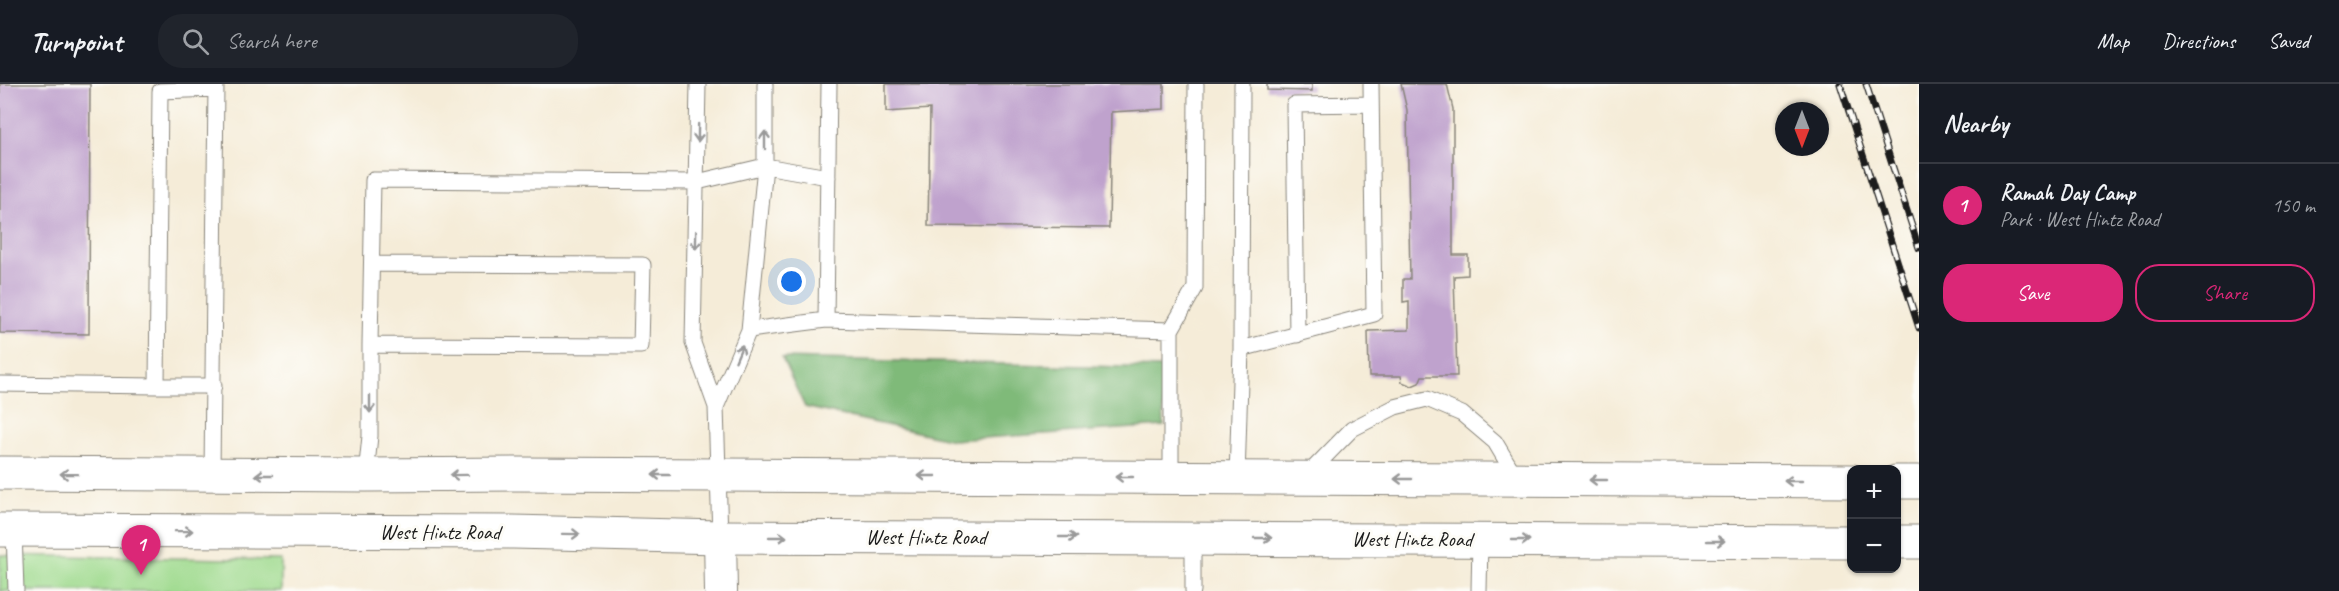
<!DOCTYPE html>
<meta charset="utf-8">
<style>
body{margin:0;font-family:Caveat,sans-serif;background:#20242c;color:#f1f3f6}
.controls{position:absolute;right:18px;bottom:18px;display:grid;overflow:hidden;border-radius:12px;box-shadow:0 2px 4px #0004}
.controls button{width:54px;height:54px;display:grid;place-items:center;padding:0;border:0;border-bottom:2px solid #363941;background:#171b24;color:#f1f3f6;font:30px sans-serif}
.compass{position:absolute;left:1775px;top:18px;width:54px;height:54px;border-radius:50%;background:#171b24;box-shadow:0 2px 4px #0004;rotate:180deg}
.you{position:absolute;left:792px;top:198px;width:21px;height:21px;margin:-15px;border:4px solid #fff;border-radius:50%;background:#1a73e8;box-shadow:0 0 0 9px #1a73e833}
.badge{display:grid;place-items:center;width:39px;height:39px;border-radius:50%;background:#db2777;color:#fff;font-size:20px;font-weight:700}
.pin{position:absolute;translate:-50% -50px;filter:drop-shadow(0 2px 3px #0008)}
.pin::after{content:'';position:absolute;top:32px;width:21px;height:18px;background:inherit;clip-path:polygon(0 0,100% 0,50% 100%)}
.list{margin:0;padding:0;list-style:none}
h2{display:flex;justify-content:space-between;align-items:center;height:78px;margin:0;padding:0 24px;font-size:26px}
h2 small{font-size:20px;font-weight:400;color:#9ea1a6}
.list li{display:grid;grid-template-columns:39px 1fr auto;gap:18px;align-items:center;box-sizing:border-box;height:84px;padding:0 24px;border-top:2px solid #363941}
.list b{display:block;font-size:22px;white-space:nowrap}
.list p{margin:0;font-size:20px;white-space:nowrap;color:#9ea1a6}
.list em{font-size:20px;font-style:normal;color:#9ea1a6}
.actions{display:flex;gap:12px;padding:18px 24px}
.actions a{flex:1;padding:14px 0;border:2px solid #db2777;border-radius:24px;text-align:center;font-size:21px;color:#db2777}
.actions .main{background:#db2777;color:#fff}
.icon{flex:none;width:33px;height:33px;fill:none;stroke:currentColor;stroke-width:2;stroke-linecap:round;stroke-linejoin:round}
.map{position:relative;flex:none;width:1919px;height:507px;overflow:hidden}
header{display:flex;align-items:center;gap:36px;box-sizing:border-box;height:84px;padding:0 30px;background:#171b24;border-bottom:2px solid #363941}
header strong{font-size:28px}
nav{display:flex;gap:33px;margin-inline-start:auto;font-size:21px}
.search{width:420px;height:54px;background:#20242c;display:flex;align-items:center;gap:15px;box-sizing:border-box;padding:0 21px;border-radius:24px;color:#9ea1a6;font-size:22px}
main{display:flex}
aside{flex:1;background:#171b24}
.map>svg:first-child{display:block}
.green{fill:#9fda8e;stroke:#5e7b55;stroke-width:1.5}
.forest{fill:#7fba79;stroke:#4e6b4a;stroke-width:1.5}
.building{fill:#bfa2cd}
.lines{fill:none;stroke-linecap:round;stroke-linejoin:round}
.lane-casing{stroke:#88847a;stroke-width:17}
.street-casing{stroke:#88847a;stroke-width:34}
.secondary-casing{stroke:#88847a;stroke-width:35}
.lane{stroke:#fff;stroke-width:15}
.street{stroke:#fff;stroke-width:32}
.secondary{stroke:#fff;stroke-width:33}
.rail-casing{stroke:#1c1c1c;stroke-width:7}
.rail{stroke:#fdfcf7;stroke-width:4.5;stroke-dasharray:14;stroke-linecap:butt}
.oneway{stroke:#999}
.labels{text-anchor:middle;stroke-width:6;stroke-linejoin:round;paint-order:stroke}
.street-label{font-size:21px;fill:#1c1c1c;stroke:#fdfcf7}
</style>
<header>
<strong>Turnpoint</strong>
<div class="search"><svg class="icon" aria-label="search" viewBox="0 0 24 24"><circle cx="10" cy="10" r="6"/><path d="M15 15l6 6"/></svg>Search here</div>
<nav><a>Map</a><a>Directions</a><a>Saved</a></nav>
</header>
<main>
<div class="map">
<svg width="1919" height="507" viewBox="0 0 1919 507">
<rect width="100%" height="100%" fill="#fdfcf7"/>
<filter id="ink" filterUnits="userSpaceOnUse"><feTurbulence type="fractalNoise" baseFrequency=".0167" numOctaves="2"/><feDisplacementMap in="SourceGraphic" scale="12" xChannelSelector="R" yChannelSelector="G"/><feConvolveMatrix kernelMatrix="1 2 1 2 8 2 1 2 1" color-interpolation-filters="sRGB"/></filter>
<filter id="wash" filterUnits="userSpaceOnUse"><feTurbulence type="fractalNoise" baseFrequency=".008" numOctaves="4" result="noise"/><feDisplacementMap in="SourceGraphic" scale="24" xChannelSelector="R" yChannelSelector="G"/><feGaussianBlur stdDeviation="1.35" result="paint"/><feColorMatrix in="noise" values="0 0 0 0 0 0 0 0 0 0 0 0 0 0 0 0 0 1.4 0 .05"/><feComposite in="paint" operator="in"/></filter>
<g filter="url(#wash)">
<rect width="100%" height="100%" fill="#f5ecd8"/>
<path class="green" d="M0 471 281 476V507H0Z"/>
<path class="forest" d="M782 274 1162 284 1164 342 953 356 805 323Z"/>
<g id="blocks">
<path class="building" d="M0 0H90L89 250 0 249Z
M886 0H1164V25L1111 28 1109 144 928 142 930 25 886 28Z
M1267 0H1312V7L1267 6Z
M1401 0H1447L1453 25V171H1468V191L1454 192 1457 292H1422L1419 299 1412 302 1402 298 1401 292H1369L1368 247 1409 246V217L1403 218V195H1410L1407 26Z"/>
</g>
</g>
<g filter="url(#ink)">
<use href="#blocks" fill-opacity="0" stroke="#88847a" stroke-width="1.5"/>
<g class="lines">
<defs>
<path id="lane" d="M698 0 693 259 716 323 720 453
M829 0 826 236 1171 246V393
M372 180 643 181 641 262 370 261 373 96 697 98 765 82 828 93
M749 246 826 236
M1171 246 1195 204 1196 0
M1297 251 1294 21 1371 20
M1241 265 1374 230 1371 0
M0 300 157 302
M214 302H157L160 7 216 5
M716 323 749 246 765 82V0
M212 390 216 0
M366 391 370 352V261
M1307 391 1352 345 1395 323 1427 315 1462 330 1495 358 1517 395
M1237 394 1241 265 1242 0
M14 446 16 507
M1193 507V454
M1479 507 1480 456"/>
<path id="street" d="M720 453 721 507"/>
<path id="secondary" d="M0 389 366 391 518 390 1852 397
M1896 398H1919
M0 446 513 448 720 453 1852 458
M1896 458H1919"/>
</defs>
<use href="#lane" class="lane-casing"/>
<use href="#street" class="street-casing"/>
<use href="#secondary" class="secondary-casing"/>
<use href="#lane" class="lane"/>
<use href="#street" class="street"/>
<use href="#secondary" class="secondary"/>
<defs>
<path id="rail" d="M1840 0 1919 244
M1866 0 1919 164"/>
</defs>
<use href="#rail" class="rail-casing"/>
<use href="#rail" class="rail"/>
</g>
<defs><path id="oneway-shaft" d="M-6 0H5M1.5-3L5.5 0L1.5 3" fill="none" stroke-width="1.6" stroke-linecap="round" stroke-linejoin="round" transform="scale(1.5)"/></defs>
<g class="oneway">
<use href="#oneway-shaft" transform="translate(698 49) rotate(91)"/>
<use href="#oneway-shaft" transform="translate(765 56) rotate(-90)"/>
<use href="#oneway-shaft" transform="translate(696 156) rotate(91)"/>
<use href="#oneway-shaft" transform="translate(739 269) rotate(-67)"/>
<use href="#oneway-shaft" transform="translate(370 320) rotate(90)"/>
<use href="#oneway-shaft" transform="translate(69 390) rotate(-179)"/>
<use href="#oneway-shaft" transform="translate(264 391) rotate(-180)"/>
<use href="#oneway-shaft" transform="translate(459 391) rotate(179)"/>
<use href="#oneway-shaft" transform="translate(661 391) rotate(-180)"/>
<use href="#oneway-shaft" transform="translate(927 392) rotate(-180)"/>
<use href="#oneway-shaft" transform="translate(1124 393) rotate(-180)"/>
<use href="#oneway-shaft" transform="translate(1403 395) rotate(-180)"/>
<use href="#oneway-shaft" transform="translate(1598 396) rotate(-180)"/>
<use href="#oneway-shaft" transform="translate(1793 397) rotate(-180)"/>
<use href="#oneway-shaft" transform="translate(184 447) rotate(-1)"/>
<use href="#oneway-shaft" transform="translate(571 450) rotate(1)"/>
<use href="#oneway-shaft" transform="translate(778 453)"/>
<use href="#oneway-shaft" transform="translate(1068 453)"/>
<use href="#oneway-shaft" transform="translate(1263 454)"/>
<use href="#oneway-shaft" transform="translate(1521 456)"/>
<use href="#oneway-shaft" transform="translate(1716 457)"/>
</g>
</g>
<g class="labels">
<g class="street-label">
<text x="440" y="455">West Hintz Road</text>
<text x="926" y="460">West Hintz Road</text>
<text x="1412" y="462">West Hintz Road</text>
</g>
</g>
</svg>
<div class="controls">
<button>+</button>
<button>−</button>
</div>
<svg class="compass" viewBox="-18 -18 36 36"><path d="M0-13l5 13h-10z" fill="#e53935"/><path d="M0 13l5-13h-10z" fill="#9ea1a6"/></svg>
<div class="you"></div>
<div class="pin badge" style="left:141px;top:491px">1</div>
</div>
<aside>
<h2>Nearby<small></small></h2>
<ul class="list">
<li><span class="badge">1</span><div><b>Ramah Day Camp</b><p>Park · West Hintz Road</p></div><em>150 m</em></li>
</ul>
<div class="actions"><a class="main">Save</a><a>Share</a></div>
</aside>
</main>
